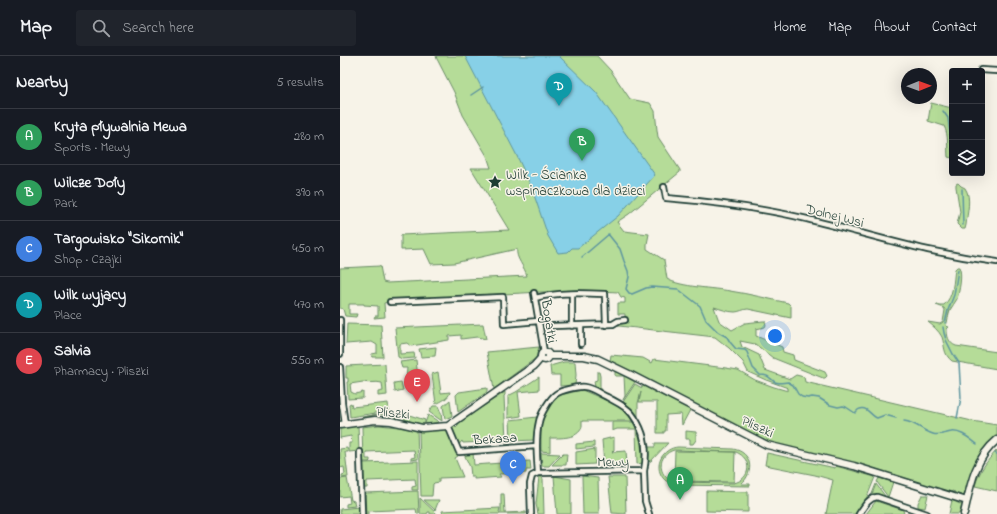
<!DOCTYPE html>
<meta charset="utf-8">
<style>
body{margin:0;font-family:"Indie Flower",sans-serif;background:#20242c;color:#f1f3f6}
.controls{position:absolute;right:12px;top:12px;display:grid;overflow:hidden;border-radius:4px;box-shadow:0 4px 16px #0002}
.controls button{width:36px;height:36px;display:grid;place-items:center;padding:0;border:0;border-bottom:1px solid #363941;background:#171b24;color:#f1f3f6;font:20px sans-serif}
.compass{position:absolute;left:561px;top:12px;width:36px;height:36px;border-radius:50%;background:#171b24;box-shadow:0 4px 16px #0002;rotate:89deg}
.you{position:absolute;left:435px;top:280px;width:14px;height:14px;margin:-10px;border:3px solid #fff;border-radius:50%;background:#1a73e8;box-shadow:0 0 0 6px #1a73e833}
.badge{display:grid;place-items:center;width:26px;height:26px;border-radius:50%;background:#1a73e8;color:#fff;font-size:13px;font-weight:700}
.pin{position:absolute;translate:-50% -33px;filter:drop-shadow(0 1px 2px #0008)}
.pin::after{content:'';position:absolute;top:21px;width:14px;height:12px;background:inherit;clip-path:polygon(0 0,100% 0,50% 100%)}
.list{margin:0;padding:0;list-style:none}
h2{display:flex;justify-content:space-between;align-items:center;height:52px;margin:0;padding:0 16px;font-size:17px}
h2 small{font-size:13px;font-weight:400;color:#9ea1a6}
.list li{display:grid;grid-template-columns:26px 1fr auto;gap:12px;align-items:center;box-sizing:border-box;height:56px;padding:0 16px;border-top:1px solid #363941}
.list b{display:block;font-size:15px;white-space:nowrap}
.list p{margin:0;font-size:13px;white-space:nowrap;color:#9ea1a6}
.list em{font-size:13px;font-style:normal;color:#9ea1a6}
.icon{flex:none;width:22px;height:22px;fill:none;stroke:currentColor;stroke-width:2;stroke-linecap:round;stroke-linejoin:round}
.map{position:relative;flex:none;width:657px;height:458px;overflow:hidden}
header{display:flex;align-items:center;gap:24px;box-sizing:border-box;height:56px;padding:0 20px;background:#171b24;border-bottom:1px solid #363941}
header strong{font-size:19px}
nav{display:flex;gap:22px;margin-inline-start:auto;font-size:14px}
.search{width:280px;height:36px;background:#20242c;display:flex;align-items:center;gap:10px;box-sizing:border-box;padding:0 14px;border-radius:4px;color:#9ea1a6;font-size:15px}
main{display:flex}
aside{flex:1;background:#171b24}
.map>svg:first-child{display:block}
.green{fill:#b5dc98;stroke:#6a8c66;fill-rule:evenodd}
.water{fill:#87d0e7;stroke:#5d959f}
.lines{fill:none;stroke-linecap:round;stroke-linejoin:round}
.stream{stroke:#5d959f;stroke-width:1.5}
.street-casing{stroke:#1f3d34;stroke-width:8}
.secondary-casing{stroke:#1f3d34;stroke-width:9}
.street{stroke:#f7f3e8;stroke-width:4.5}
.secondary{stroke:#f7f3e8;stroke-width:6}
.labels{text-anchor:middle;stroke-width:3;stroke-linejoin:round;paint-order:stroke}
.poi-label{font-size:14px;fill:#1f3d34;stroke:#f7f3e8;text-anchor:start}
.street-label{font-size:14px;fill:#1f3d34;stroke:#f7f3e8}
</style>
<header>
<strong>Map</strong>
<div class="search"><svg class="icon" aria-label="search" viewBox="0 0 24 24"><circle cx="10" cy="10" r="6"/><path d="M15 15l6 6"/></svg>Search here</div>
<nav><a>Home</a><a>Map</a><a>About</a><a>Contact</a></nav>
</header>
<main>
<aside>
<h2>Nearby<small>5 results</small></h2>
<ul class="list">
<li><span class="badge" style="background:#2e9e5b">A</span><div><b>Kryta pływalnia Mewa</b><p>Sports · Mewy</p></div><em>280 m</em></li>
<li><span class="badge" style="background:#2e9e5b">B</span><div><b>Wilcze Doły</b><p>Park</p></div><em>390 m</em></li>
<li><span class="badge" style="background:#3f7fe0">C</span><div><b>Targowisko &quot;Sikornik&quot;</b><p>Shop · Czajki</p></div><em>450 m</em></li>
<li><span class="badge" style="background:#0f9aa8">D</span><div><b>Wilk wyjący</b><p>Place</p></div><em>470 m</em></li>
<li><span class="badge" style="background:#e0444e">E</span><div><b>Salvia</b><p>Pharmacy · Pliszki</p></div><em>550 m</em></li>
</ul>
</aside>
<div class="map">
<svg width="657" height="458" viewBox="0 0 657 458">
<rect width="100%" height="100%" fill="#f7f3e8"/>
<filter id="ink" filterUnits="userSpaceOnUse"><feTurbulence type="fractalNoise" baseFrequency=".025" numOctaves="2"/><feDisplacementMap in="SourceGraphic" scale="8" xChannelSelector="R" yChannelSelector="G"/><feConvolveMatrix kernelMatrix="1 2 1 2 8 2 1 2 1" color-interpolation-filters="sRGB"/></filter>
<g filter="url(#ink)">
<path class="green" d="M96 0H257L271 15 290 43 310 47 315 55 317 74 318 81 340 114V116L289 158 277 166 284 175 309 178 307 188V193L324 204 327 223C340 231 374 232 390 235 410 238 429 243 448 247L451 250V262L408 253C404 253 399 256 395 256 388 256 381 253 374 251L379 265 392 274 405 267 423 265H425L426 269 425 271 416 273V280L442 291 443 296 453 299 454 304 485 316 487 320 485 322H483L433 302 415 288 400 285 402 291 419 299 425 314 450 323 456 319 464 321 465 326 632 365 657 369V384L644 398 627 445 613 441 615 436 612 435 611 437 528 411 426 386 270 305 271 299 303 302 312 307 314 303 386 312 398 314 415 324 434 331 448 335V332L426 324 408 316 403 306 389 292 375 281 279 270V267L285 266V258H278V247H285V242L281 241 278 236 240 234 48 244V246L44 247 45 261 34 262 35 260H38V250L24 249V248H9V258H17L16 261 5 260 3 253 0 252V212L40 210 43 226 47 227 187 220C185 211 175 202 177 193L114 207 91 208 84 193 61 194V179L169 174 131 112H151L147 100 123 59 114 36 97 3Z
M591 47 612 52V102L608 101C607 91 609 79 604 70L588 65Z
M618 127 621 130 625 132C632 142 627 157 626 169L625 173H622L617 168 620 156 616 131V128Z
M617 211H619C623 218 619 236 617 243 615 247 612 250 610 254 608 259 608 265 606 270L609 271 607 273C607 279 608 287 616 290L657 296V313L612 305C603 298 605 290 602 281 599 275 593 270 588 266L600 268 603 266 605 254 604 252 596 249H604C614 240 613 226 615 213Z
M7 268 41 269 43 301H32V298L37 297V289L32 286 6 288Z
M143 268 146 283 137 281 121 283V279L109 280V284L71 290 67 287 60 288V298L74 297 75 302 62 303 58 301 55 272Z
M96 291 95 300 81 301 79 293Z
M199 291 196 302 154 333 147 296Z
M76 304 78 322 70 325H66L67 312H62L60 306Z
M224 306H235L236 319 235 329 220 330V319H211L210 310Z
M45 308 47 339 38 340V336L43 335 42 327C35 325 30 328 23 326L10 328 11 336 15 338 23 336V342L8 343 7 326H8V322H6V310Z
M275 315 295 326 283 344 285 340 284 320H275Z
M98 316 101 337 110 336C109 342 102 345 96 348L92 318Z
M257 316H259L260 320V335L255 331 254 325 257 324Z
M199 321V334L178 336 181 360 168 362V340L176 336Z
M61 326 63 334 55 336 54 327Z
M295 328 302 332 303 330 350 354 342 369 341 358 326 359V375H324V377H317V346H299L301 336 298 347V360L283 346Z
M147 332V336L118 356 116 339 119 336Z
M242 334 268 345 282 352 293 365H242C242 367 242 369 242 371 238 383 220 382 210 382V396L201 395V377L202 365 208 351 220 339Z
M165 336V339L164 340 166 385 123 387 122 385 117 391 109 372 114 370 116 372 118 370V367Z
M110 344 112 360 105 363 103 350Z
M11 347 12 351 48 347 49 355 10 361 9 348Z
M93 350H98L101 357 102 365 89 356Z
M49 356 57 361V363H55V360L44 358 32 359V362L22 363V361Z
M63 357 85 364V367L88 359 99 366 84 369 64 363Z
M197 361 195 384 171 385 170 364Z
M272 366H293L300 381 303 407 297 408 296 373H277L272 375Z
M18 369 19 395 9 396V387H12L11 380 0 382V372Z
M39 369 77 373 78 403 71 404V402L75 401 74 394 26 396V403H30V405L29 406H23L22 371Z
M106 373 118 400 115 402 123 421 99 422V426L94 427 93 428 92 440H81L79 374Z
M346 375 356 376V384L353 388H350V383H346Z
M274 381V394L272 396 286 395 287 408 264 409 262 384Z
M254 386V391L236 393V388Z
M315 387H328L311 405 307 406 308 391H315Z
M338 391 393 393C412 396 415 416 401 428H410V430L333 429C330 427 325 425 323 422 313 409 323 392 338 391ZM334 394 396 396C413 403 411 423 394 427L333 426C317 419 317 399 334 394Z
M7 392 8 396H5L8 421 2 422V419L5 418 4 411 0 412V393Z
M255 393V408L236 409V396Z
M657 394V435L635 430C639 415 647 405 657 394Z
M335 395 395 396 394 426 334 425Z
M133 397 134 409 190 405 191 414H186V417L159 418 161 421 134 423V420H131L130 411 124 398Z
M201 397 220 398 209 410H202Z
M427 397 495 412 496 410 535 421 527 441 515 458H486L493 424 475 419 425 409Z
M223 398H227L226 409H212Z
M78 405V434H72V431L76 430 75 423 27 425V432H24L23 407Z
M214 420 231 423V458H217Z
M242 420 258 422 259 458H243Z
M199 421H202L203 423 204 458H198L196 448Z
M268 421H285L286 458 272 457Z
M7 422 11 444 14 445 15 450 6 451V448L10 447 9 440 0 441V423Z
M539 422 553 426 548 441 537 426Z
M536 428 545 440 532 438Z
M78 435 79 458H77L76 453 28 455V458H26L25 437Z
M366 435 408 436V456L366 455Z
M161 438H164L165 457 186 456V458H103L102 455 160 452 159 456 161 457Z
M582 439H588L585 452 578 451V447Z
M80 442 97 458H90V456H88L87 458H80Z
M84 444H99L95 454Z
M612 444 622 449 619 458H609Z
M536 445 563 454 564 458H526Z
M19 451V458H0V453Z"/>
<path class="water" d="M125 0H219L256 36 315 119 278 160 238 192H232L228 196 218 197 208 180 191 130 176 98Z"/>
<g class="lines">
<path class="stream" d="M131 39 143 31
M603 55 608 62 612 93
M622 133 623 169
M268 178 280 193 284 205 288 215 289 221 286 233 289 237 292 238 306 232 312 231 338 233 360 250 366 264 378 276 387 281 390 286 396 293 405 294 407 296 413 312 420 319C429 319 428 321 435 326 439 328 444 326 448 326L453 329 458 338 462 341 468 342 472 341 479 342 490 349 498 351 503 350 506 351 515 357C517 355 518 353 520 353 527 350 531 360 537 362L545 359 556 362
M242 201 269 178
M605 267 608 254 614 239 618 214
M603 271 604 277 606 284 613 298 619 307 621 342 617 362
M564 365C577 367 581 374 593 378 599 380 605 377 611 376 620 374 630 383 637 388
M655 397 657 398"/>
<defs>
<path id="street" d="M641 14 657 15
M324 131 326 142C374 146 421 152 467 163 508 173 548 185 588 194 611 199 634 203 657 206
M194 237 204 296
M195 242C217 236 243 237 265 238L266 269
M50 246 163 241 164 268 198 265
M0 264V298
M213 270 273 268 278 265 285 264
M232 270V238
M241 270V288
M0 311 2 347 5 368
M108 370 119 396 196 390
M20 396V401L22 458
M198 417C197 401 195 383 199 366 200 359 210 342 216 338 221 334 239 330 245 331 253 332 260 338 267 341 276 346 286 350 292 358 305 375 308 395 304 415
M191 458 190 428 192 420 198 417 304 415 305 445 309 458
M519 458C524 451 528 442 537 441L587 458"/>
<path id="secondary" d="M201 300a4 4 0 1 1 8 0a4 4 0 1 1-8 0Z
M209 300H244L258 303 291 319 427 389 514 410 627 445
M0 369 35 364 51 365 82 372 108 370 194 310 201 302
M624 458C630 431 634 403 657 384"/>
</defs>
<use href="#street" class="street-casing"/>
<use href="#secondary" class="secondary-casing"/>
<use href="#street" class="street"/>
<use href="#secondary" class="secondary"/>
</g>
</g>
<defs>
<symbol id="sight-bare" viewBox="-9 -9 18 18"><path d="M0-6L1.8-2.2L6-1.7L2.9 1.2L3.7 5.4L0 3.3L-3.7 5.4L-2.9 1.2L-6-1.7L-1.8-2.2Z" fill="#1f3d34" stroke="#f7f3e8" stroke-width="2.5" paint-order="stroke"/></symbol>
</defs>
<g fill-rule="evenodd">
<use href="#sight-bare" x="145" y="116" width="20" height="20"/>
</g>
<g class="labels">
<g class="poi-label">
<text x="166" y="123">Wilk - Ścianka<tspan x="166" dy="16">wspinaczkowa dla dzieci</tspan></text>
</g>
<g class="street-label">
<text transform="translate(495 159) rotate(14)" y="5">Dolnej Wsi</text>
<text transform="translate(210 265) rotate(81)" y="5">Bogatki</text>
<text transform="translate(53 356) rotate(6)" y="5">Pliszki</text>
<text transform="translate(418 370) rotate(25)" y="5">Pliszki</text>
<text transform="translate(155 382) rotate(-4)" y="5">Bekasa</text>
<text transform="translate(273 405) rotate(-1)" y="5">Mewy</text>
</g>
</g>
</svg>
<div class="controls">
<button>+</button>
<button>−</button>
<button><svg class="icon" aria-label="layers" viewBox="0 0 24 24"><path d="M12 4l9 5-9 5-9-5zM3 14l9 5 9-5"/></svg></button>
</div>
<svg class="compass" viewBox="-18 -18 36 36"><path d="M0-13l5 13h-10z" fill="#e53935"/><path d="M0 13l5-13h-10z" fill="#9ea1a6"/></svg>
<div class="you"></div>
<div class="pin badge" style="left:340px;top:444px;background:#2e9e5b">A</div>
<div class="pin badge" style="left:242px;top:105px;background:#2e9e5b">B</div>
<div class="pin badge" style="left:173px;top:428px;background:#3f7fe0">C</div>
<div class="pin badge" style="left:219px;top:50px;background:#0f9aa8">D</div>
<div class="pin badge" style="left:77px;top:346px;background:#e0444e">E</div>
</div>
</main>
